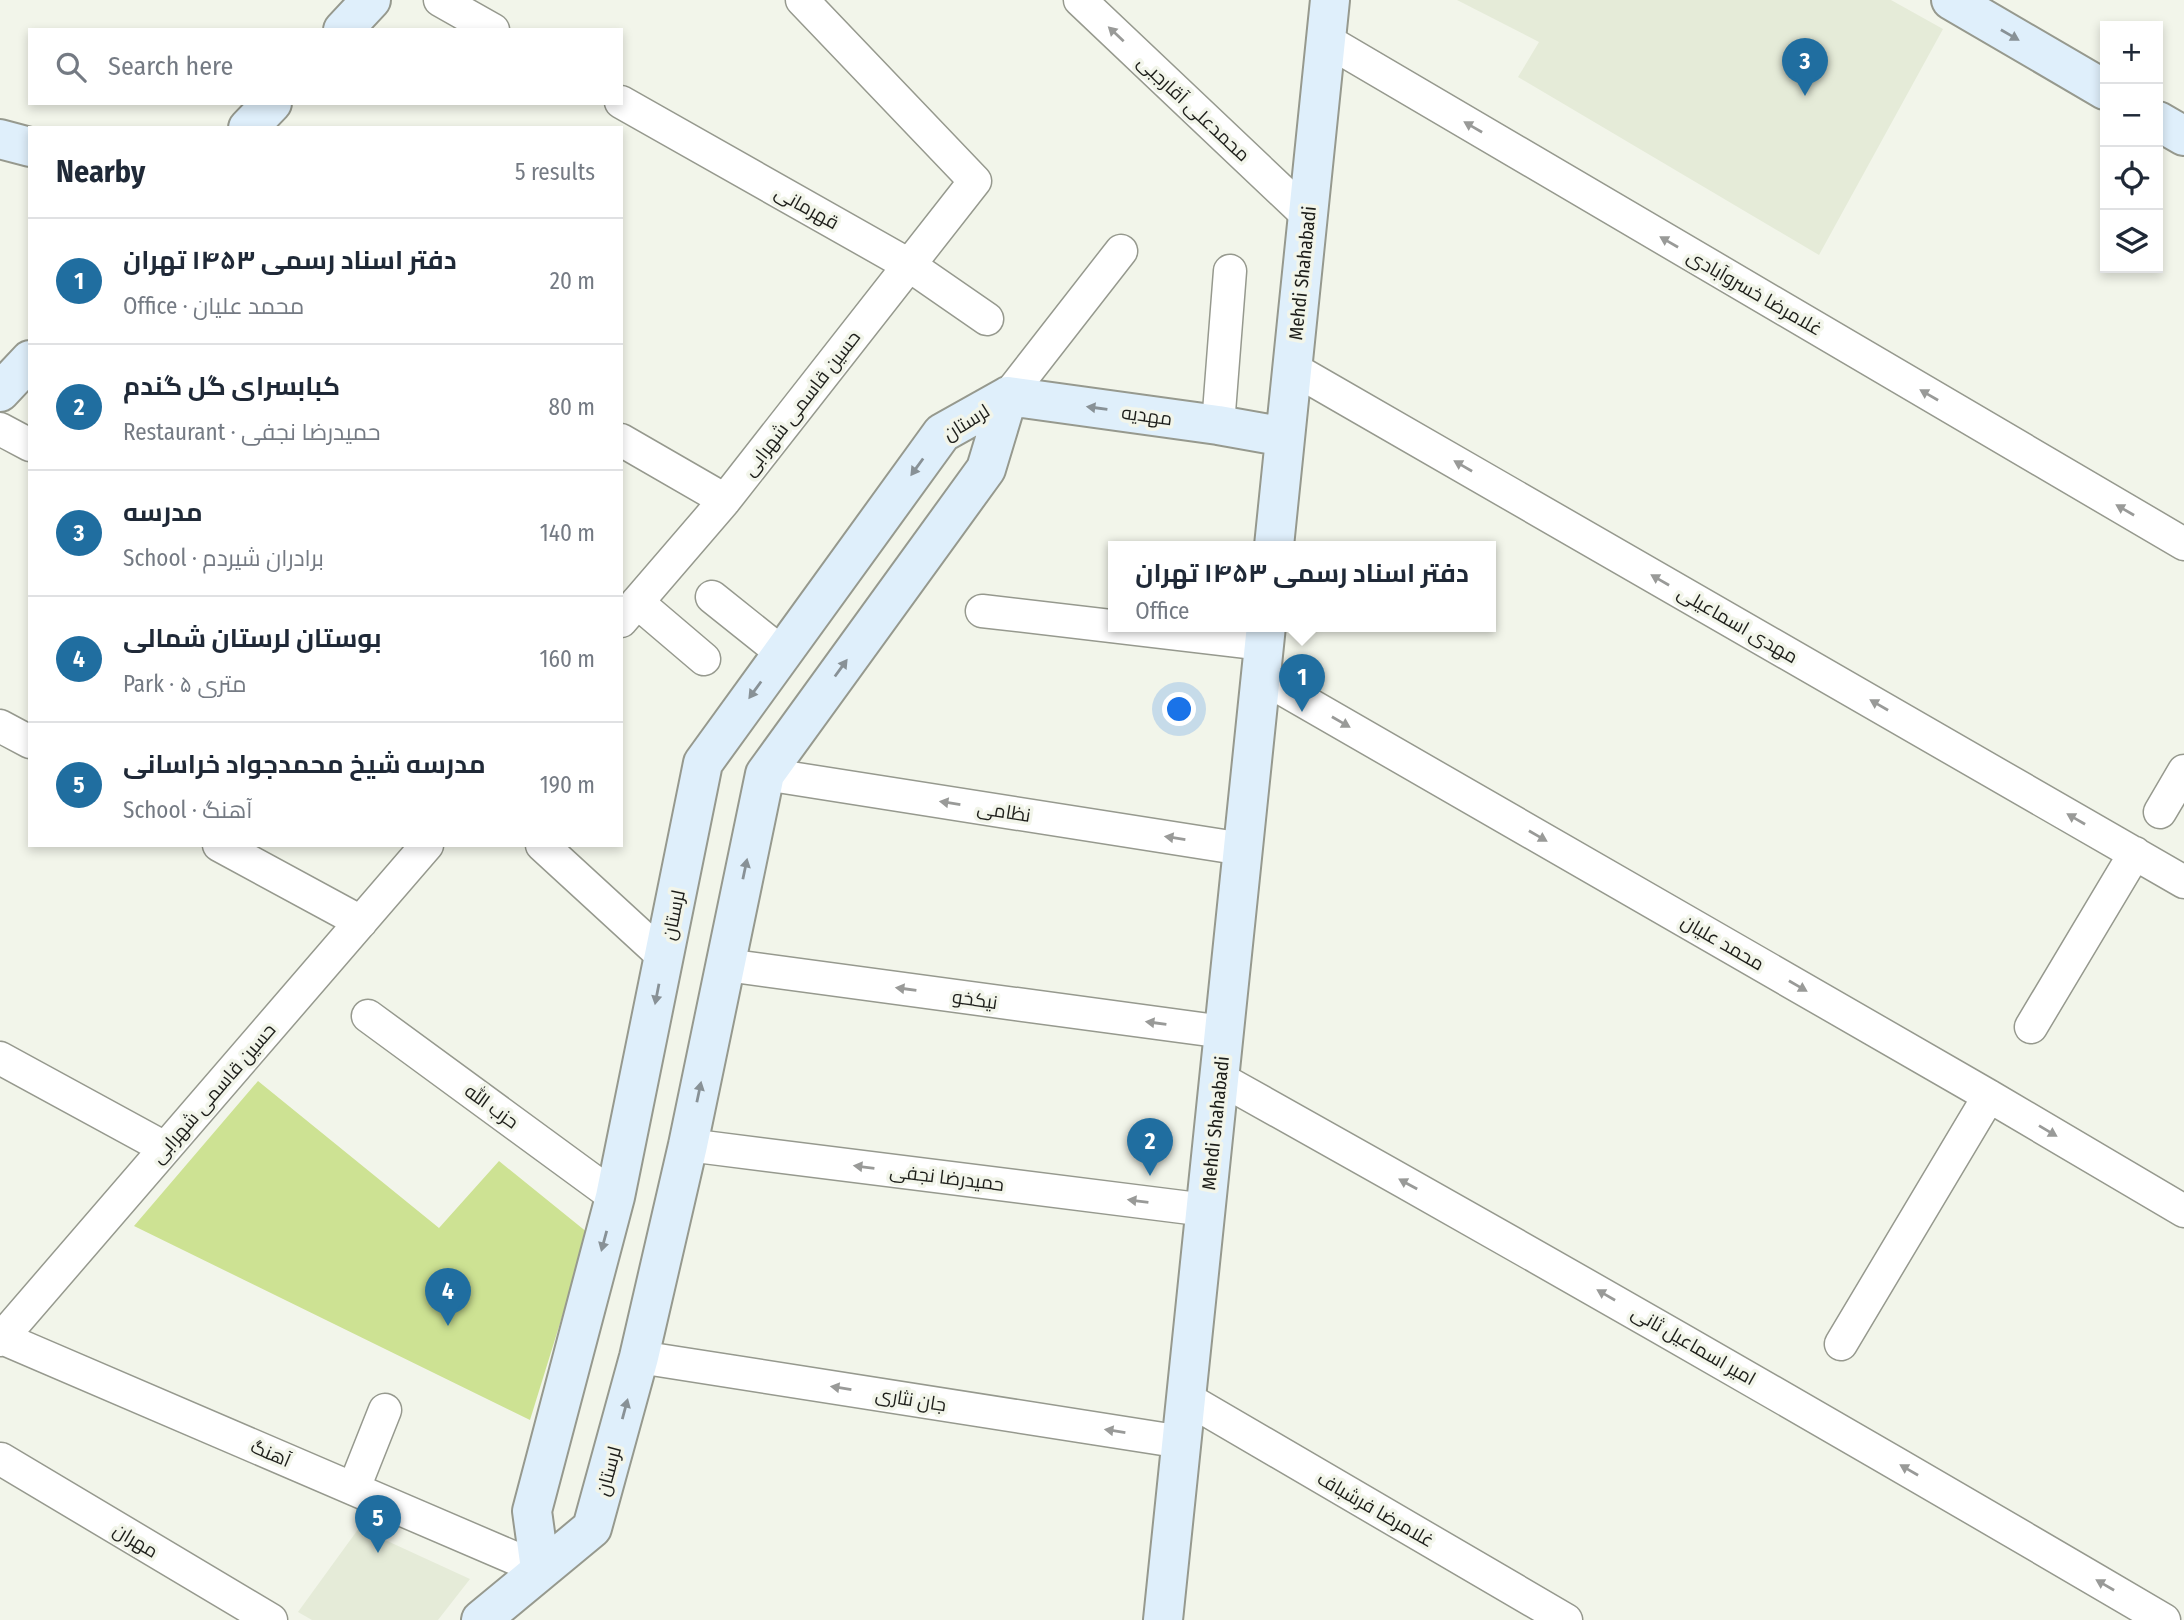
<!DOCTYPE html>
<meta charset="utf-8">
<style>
body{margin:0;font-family:"Fira Sans Condensed",Cairo,sans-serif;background:#f2f2f3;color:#1f2937}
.controls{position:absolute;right:21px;top:21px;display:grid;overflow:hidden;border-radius:0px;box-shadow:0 4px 10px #0003}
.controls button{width:63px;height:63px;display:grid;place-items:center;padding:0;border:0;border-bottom:2px solid #e0e1e3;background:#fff;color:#1f2937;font:35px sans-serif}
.you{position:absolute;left:1180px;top:710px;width:24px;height:24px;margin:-18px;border:5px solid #fff;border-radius:50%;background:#1a73e8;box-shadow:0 0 0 10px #1a73e833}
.badge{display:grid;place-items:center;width:46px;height:46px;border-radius:50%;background:#206ea0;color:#fff;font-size:23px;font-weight:700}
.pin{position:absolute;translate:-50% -58px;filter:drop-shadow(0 2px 4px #0008)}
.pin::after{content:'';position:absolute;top:37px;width:24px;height:21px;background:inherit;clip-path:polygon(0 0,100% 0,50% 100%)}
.popup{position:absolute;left:1108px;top:541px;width:388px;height:91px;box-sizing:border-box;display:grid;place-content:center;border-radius:0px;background:#fff;filter:drop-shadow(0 2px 5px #0005);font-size:23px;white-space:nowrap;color:#747a83}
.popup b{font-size:26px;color:#1f2937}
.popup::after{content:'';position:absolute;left:50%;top:100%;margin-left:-14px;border:14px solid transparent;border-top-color:#fff}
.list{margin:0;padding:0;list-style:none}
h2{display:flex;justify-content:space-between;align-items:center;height:91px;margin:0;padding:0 28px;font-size:30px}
h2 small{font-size:23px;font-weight:400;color:#747a83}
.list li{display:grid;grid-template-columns:46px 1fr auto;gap:21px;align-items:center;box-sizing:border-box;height:126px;padding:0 28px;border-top:2px solid #e0e1e3}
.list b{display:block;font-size:26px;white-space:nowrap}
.list p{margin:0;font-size:23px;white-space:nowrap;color:#747a83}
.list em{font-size:23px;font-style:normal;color:#747a83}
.icon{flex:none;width:38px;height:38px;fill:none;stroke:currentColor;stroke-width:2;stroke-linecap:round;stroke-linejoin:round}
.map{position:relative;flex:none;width:2184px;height:1620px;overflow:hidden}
.search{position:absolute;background:#fff;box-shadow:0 4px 10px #0003;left:28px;top:28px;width:595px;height:77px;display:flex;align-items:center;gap:18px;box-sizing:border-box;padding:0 24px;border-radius:0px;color:#747a83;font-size:26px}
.panel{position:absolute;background:#fff;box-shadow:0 4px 10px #0003;left:28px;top:126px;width:595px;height:721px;border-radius:0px}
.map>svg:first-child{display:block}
.built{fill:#e5ebd8}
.green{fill:#cde293}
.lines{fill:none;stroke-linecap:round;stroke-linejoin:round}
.street-casing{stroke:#96998e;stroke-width:35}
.secondary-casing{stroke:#96998e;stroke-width:42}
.street{stroke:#fff;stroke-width:32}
.secondary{stroke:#dfeffb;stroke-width:38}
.oneway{fill:#999a98}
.oneway2{fill:#889196}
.labels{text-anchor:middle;stroke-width:7;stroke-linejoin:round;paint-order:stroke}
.street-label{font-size:19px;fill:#1d1e1a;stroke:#f2f5ea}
</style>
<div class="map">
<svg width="2184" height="1620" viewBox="0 0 2184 1620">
<rect width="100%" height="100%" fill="#f2f5ea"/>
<path class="built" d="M1457 0H1891L1943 29 1819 255 1518 77 1539 42Z
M359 1528 470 1579 438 1620H312L298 1612Z"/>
<path class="green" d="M258 1081 439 1228 499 1161 588 1233 530 1420 134 1226Z"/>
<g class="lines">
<defs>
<path id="street" d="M440 0 493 30
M1080 0 1308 216
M1326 40 2184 544
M621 102 909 265 987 319
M1292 368 2184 882
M1008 396 1121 251
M1218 425 1230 271
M0 429 30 445
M621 440 725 500
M712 597 782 653
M637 602 704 659
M982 611 1264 644
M621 621 725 500 975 181 802 0
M1260 676 1989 1096 2184 1211
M0 726 30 742
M765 774 1243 849
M2160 812 2184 771
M219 845 361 922
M542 845 664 957
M726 965 1224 1032
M368 1016 615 1197
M2031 1027 2135 853
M0 1058 165 1148
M1219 1078C1536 1255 1851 1436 2164 1620
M688 1145 1206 1210
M2 1338 540 1569
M0 1340 427 845
M1841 1344 1989 1096
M639 1357 1182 1442
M1186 1398 1566 1620
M1 1459 271 1620
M354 1488 385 1410"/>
<path id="secondary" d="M1951 0 2105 90
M343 30 371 0
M2158 121 2184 136
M248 128 272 103
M0 139 30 147
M0 392 30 360
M1008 396 1218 425 1285 437
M1274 546 1330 0
M540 1569 532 1511 615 1197 703 763 942 433 1008 396
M481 1620 592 1528 639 1357 688 1145 765 774 986 469 1008 396
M1163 1620 1266 626"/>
</defs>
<use href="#street" class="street-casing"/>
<use href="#secondary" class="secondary-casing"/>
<use href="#street" class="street"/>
<use href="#secondary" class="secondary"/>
</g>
<defs><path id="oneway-solid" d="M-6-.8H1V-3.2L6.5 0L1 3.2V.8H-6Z" transform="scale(1.75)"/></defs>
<g class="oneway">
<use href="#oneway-solid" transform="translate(1116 34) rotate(-137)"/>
<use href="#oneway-solid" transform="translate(1473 127) rotate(-150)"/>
<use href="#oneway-solid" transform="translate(1669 242) rotate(-150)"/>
<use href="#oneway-solid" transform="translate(1929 395) rotate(-150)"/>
<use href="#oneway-solid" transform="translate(1463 466) rotate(-150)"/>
<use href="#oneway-solid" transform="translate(2125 510) rotate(-150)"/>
<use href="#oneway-solid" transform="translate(1660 580) rotate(-150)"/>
<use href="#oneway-solid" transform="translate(1879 705) rotate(-150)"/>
<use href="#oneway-solid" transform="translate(1341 722) rotate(30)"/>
<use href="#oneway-solid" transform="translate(950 803) rotate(-171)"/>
<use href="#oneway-solid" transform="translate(2076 819) rotate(-150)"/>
<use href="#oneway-solid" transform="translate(1538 836) rotate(30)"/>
<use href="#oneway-solid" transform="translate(1175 838) rotate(-171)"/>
<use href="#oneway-solid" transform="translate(1798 986) rotate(30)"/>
<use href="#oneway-solid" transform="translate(906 989) rotate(-172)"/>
<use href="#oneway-solid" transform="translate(1156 1023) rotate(-172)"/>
<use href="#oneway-solid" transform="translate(2048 1131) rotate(31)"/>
<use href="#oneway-solid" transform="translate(864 1167) rotate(-173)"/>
<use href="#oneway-solid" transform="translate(1408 1184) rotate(-151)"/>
<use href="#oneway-solid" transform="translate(1138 1201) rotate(-173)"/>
<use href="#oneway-solid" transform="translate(1606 1295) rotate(-150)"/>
<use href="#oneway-solid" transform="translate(841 1388) rotate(-171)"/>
<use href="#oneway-solid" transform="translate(1115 1431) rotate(-171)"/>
<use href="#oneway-solid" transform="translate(1909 1470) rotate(-150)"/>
<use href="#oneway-solid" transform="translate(2105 1585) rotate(-150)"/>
</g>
<g class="oneway2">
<use href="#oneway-solid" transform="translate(2010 35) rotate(30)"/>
<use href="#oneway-solid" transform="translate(1097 408) rotate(-172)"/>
<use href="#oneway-solid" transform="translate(917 467) rotate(126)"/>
<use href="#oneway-solid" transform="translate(841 668) rotate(-54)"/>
<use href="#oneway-solid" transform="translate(755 690) rotate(126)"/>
<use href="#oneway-solid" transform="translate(745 869) rotate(-78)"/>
<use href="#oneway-solid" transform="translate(657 994) rotate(101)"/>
<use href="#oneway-solid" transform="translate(699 1092) rotate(-78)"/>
<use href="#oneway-solid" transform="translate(604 1241) rotate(105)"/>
<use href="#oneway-solid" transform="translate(625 1409) rotate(-75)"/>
</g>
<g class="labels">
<g class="street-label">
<text transform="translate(1194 108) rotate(43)" y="7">محمدعلی آقارجبی</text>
<text transform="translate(807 207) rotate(29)" y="7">قهرمانی</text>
<text transform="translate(1302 273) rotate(-84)" y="7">Mehdi Shahabadi</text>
<text transform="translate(1755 292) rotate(30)" y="7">غلامرضا خسروآبادی</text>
<text transform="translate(801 403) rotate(-52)" y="7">حسین قاسمی شهرابی</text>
<text transform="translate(1147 415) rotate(8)" y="7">مهدیه</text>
<text transform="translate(966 422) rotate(-32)" y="7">لرستان</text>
<text transform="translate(1738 624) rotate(30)" y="7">مهدی اسماعیلی</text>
<text transform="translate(1004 811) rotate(9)" y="7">نظامی</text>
<text transform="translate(673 915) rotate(-78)" y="7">لرستان</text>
<text transform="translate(1723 942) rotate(30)" y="7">محمد علیان</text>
<text transform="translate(975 999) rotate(8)" y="7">نیکخو</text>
<text transform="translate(213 1093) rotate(-49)" y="7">حسین قاسمی شهرابی</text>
<text transform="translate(492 1106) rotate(36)" y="7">حزب الله</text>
<text transform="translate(1215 1123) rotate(-84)" y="7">Mehdi Shahabadi</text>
<text transform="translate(947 1177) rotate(7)" y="7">حمیدرضا نجفی</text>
<text transform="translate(1694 1345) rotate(30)" y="7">امیر اسماعیل ثانی</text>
<text transform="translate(911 1399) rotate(9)" y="7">جان نثاری</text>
<text transform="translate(271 1453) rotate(23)" y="7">آهنگ</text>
<text transform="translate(608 1471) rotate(-75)" y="7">لرستان</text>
<text transform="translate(1376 1509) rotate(30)" y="7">غلامرضا فرشباف</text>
<text transform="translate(136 1540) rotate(31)" y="7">مهران</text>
</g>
</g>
</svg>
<div class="controls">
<button>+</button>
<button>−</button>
<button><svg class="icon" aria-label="locate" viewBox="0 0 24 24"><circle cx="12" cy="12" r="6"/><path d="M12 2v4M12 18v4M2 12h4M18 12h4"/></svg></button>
<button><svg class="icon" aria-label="layers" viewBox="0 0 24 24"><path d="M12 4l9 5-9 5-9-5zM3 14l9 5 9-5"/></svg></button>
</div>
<div class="you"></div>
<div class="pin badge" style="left:1302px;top:712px">1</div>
<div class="popup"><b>دفتر اسناد رسمی ۱۴۵۳ تهران</b>Office</div>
<div class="pin badge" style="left:1150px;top:1176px">2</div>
<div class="pin badge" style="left:1805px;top:96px">3</div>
<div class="pin badge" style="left:448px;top:1326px">4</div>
<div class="pin badge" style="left:378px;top:1553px">5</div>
<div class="search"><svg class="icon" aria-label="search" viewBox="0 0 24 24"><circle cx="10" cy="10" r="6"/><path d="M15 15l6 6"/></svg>Search here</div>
<section class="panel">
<h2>Nearby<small>5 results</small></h2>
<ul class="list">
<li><span class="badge">1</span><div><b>دفتر اسناد رسمی ۱۴۵۳ تهران</b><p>Office · محمد علیان</p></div><em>20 m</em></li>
<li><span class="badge">2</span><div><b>کبابسرای گل گندم</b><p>Restaurant · حمیدرضا نجفی</p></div><em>80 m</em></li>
<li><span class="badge">3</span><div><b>مدرسه</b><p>School · برادران شیردم</p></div><em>140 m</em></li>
<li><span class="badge">4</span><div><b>بوستان لرستان شمالی</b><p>Park · ۵ متری</p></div><em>160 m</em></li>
<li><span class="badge">5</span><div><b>مدرسه شیخ محمدجواد خراسانی</b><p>School · آهنگ</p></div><em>190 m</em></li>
</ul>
</section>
</div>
